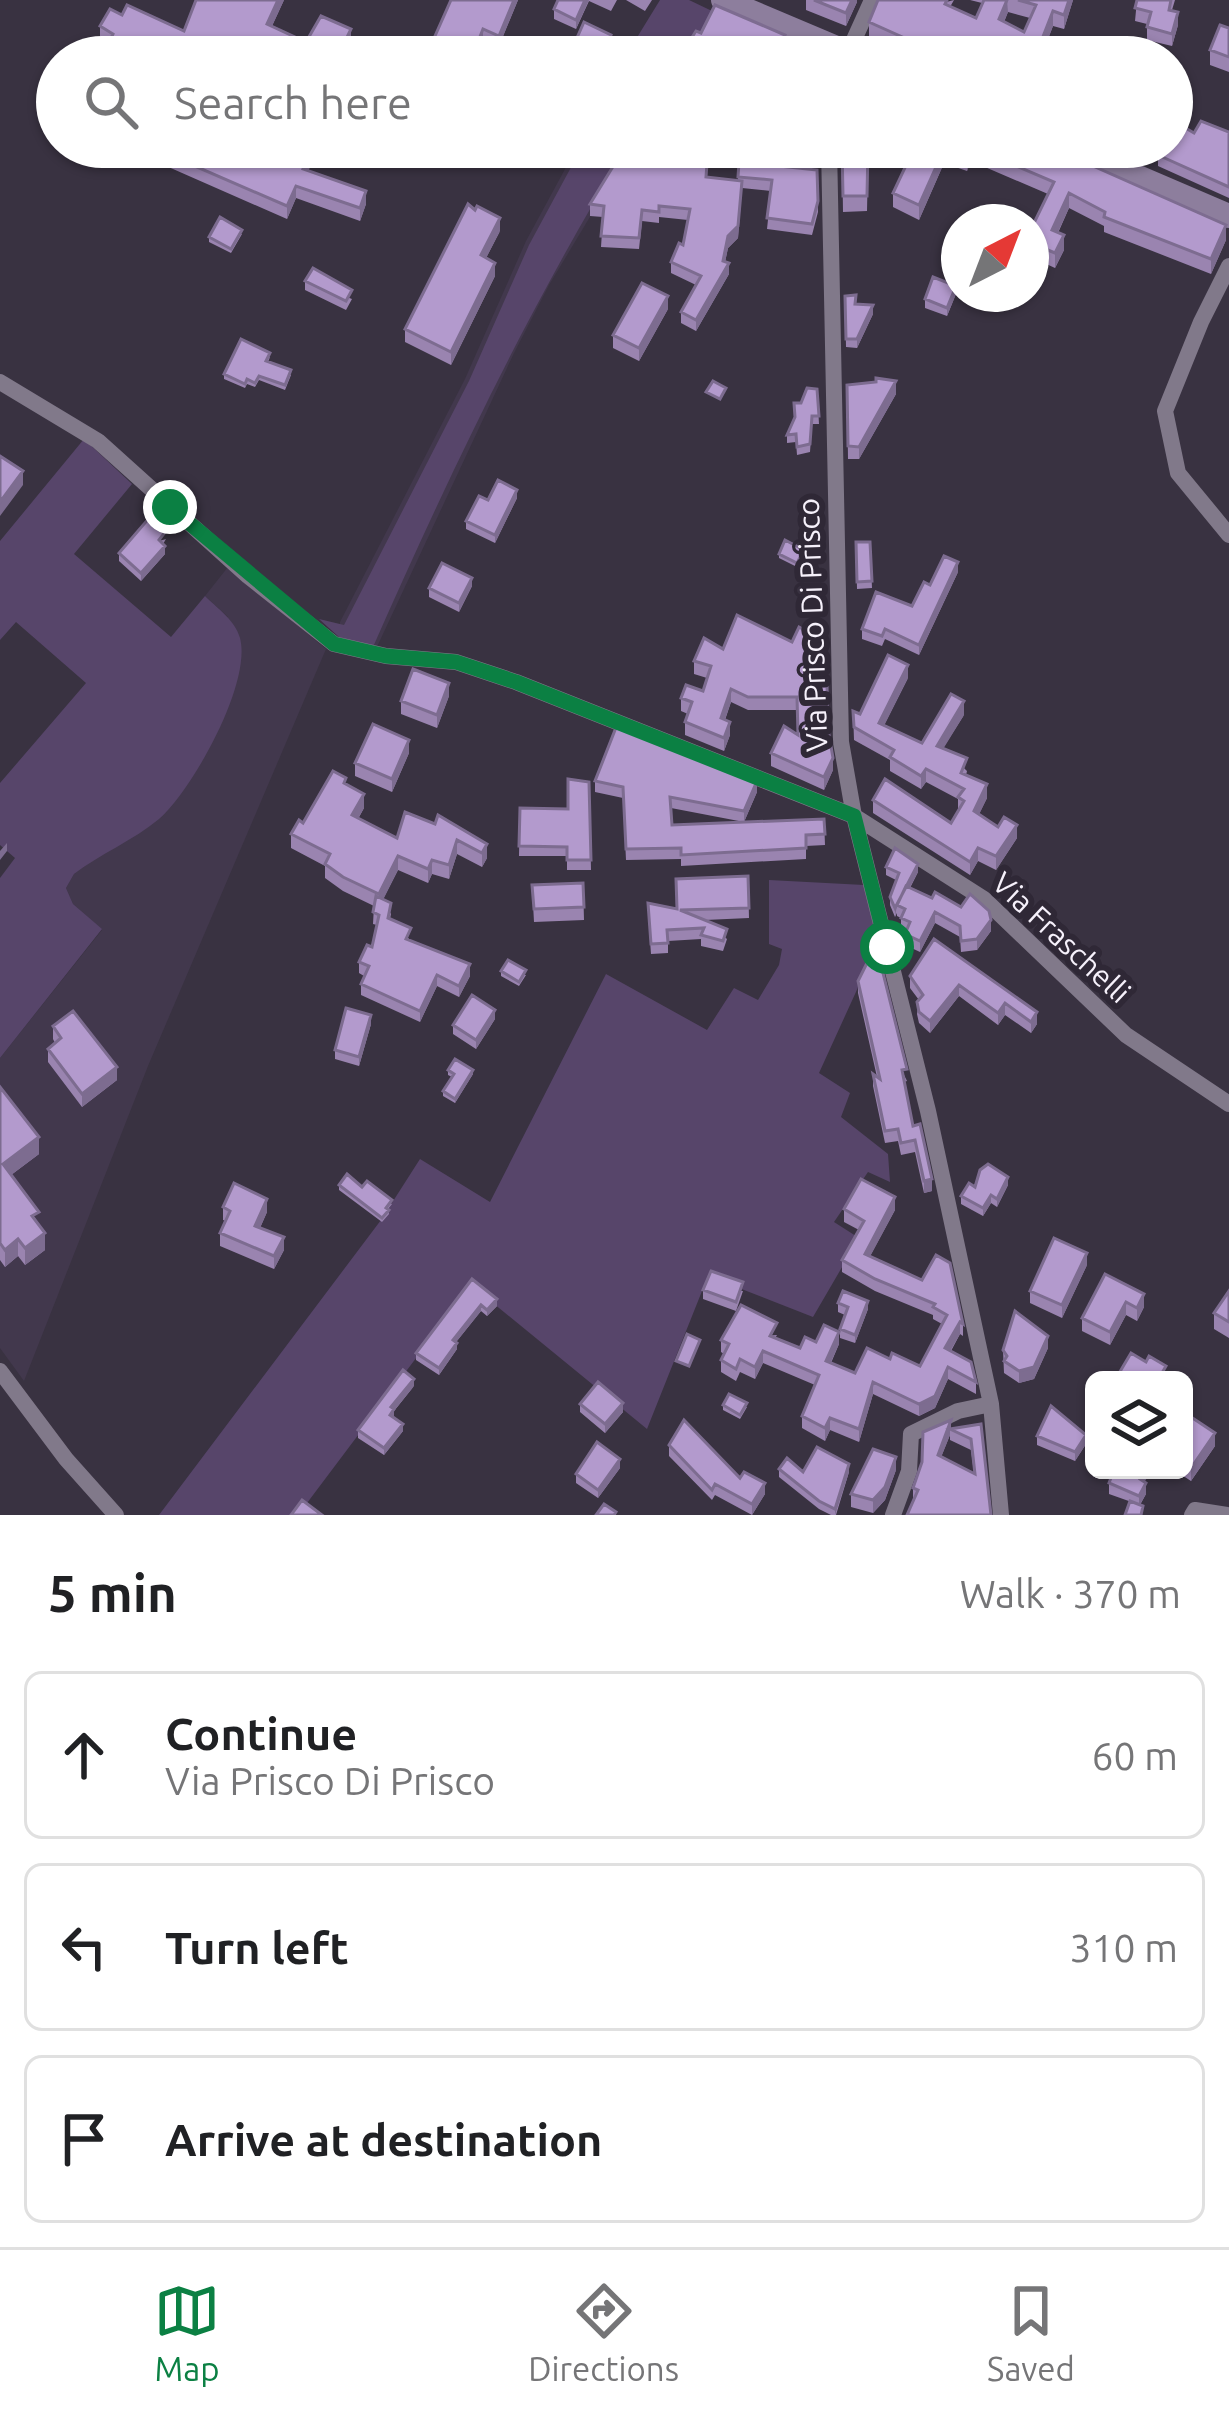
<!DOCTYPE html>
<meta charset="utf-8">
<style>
body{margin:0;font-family:Ubuntu,sans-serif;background:#f2f2f2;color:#202124}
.controls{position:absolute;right:36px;bottom:36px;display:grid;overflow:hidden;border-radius:18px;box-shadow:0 3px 9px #0004}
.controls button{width:108px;height:108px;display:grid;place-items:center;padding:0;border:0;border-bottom:3px solid #e0e0e0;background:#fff;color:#202124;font:60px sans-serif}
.compass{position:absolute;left:941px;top:204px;width:108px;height:108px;border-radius:50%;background:#fff;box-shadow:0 3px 9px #0004;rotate:42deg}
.stop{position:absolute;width:36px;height:36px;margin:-27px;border:9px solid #0b8043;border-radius:50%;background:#fff}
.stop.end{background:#0b8043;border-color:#fff;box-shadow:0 3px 12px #0008}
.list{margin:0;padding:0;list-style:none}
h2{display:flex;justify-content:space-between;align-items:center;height:156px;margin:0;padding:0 48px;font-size:51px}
h2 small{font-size:39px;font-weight:400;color:#757577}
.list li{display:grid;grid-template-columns:78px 1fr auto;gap:36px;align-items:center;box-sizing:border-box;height:168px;margin:0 24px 24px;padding:0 24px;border:3px solid #e0e0e0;border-radius:18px}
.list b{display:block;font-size:45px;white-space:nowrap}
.list p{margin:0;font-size:39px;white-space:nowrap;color:#757577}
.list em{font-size:39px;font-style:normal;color:#757577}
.icon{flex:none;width:66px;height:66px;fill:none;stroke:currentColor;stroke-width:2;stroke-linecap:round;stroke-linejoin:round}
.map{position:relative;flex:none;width:1229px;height:1515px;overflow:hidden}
.search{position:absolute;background:#fff;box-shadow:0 3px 9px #0004;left:36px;right:36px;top:36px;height:132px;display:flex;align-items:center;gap:30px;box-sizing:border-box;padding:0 42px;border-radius:66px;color:#757577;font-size:45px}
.sheet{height:732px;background:#fff}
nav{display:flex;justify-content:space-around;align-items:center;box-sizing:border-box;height:168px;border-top:3px solid #e0e0e0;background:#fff;font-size:33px;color:#757577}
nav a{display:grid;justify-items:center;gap:6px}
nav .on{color:#0b8043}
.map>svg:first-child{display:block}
.built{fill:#42384d}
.green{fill:#57456a}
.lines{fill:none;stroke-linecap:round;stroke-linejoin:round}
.minor{stroke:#81798a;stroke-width:16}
.secondary{stroke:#8d7e9d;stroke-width:24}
.wall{fill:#9a84b0;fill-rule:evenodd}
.shaded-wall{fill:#7d6c90}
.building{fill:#b39acd;stroke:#7d6c90;stroke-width:3}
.route{stroke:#0b8043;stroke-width:15}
.labels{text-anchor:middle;stroke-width:12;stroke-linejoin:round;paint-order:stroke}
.street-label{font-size:30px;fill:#f6f1fb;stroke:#2f2836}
</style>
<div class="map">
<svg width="1229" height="1515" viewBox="0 0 1229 1515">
<rect width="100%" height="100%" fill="#393241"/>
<path class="built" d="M577 147H632L549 285 514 353 376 649 339 637 340 622 465 379 526 241Z
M228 567 326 649 148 1066 24 1381 0 1348V1058L102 930 73 904 66 888 74 874 102 853 228 617 205 596Z"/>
<path class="green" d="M660 0H689L712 11 700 37 696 35 685 49V57H625Z
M582 147H627C529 307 449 475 373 647L339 637 319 619 344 625 469 381 529 245Z
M84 439 132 484 74 554 171 637 205 596C217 608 235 620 240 638 252 683 193 789 159 819 134 840 100 854 74 874L66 888 73 904 102 929 0 1058V878L15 858 0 845V783L86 683 16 622 0 640V541Z
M769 880 864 885 881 957 871 959 819 1073 850 1093 841 1117 888 1154 890 1182 868 1172 834 1222 859 1238 813 1317 708 1276 647 1429 471 1285 298 1515H159L381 1220 420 1159 490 1202 606 974 707 1030 734 988 758 1000 779 965 782 949 769 944Z"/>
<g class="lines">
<path class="minor" d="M848 53 872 0
M829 147 841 742 854 816 928 1111 991 1404 1001 1515
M1229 266 1201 322 1165 411 1178 473 1229 535
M0 382 98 441 248 576 334 644 386 656 456 662 516 682 854 816 984 899 1126 1035 1229 1104
M0 1371 66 1459 116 1515
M893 1515 909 1471 911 1434 958 1411 991 1404
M1192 1515 1195 1510 1227 1515"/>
<path class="secondary" d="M723 0 858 57
M1068 147 1229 216"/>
</g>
<path class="wall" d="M284 0 272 26 306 42H351L343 57H102L109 44 100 39V26L122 15 184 31Z
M451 0H518L499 46 483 39 427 54Z
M558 0H617L611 11 589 1 576 29 554 19V9Z
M626 0H652L645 11Z
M806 0H857V2L846 26 806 10Z
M954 0 950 7 976 18 982 3 970 0H1073L1064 29 1053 26 1041 57H915L869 37V22ZM1008 12 1030 18 1024 32 1004 22Z
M1137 0H1175L1172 10 1178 25 1172 46 1147 40V24L1135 21Z
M1229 28V72L1210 65V50Z
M701 33 785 40 809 57H693V53L689 51V42Z
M1229 132V198L1158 166V155L1194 133Z
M123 147H337L332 160 317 152 308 171 366 204 360 221 296 198 287 219Z
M683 147V150L707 177 738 180 739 162 817 170 818 212 812 235 767 229 771 191 742 188 738 238 728 248 725 262 729 274 696 331 681 323V312L696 285 671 273V262L683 245 688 220 659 217V223L642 221 639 249 601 247 603 217 590 216V204Z
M842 147H878V162L868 163 867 211 843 212Z
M922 147H1050L1226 240 1211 274 1104 232V226L1069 208 1058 233 1064 250 1055 268 1031 257V229L1048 194 971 161 967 171 944 163 919 220 893 207V193L916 163Z
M500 231 486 258 495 276 451 365 405 342V329Z
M242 234 231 253 209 242V237Z
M305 281 352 299 346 310 305 290Z
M956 294 947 316 925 308V299Z
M845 296 856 304 873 314 857 348 846 347Z
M668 309 639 361 613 348V335Z
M270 357 268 362 291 375 285 390 259 380 255 387 247 384 245 388 224 379V374Z
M876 382 896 394 859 459H848L847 385Z
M817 389 819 424H812L810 452 797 455 796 442 787 443V435L801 403Z
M517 498 495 543 466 529V521L488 500Z
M166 539 163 544 165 554 141 581 119 561V553Z
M856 542H870L872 588 857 589Z
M779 554H804L797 567 779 558Z
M958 572 919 655 885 639 882 646 862 639V629L912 606 930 585Z
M472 586 459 612 429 597V588Z
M737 615 828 729 833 770 824 790 771 766V753L798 735 797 710H748L731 702 725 720 730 735 724 751 685 735V722L688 714 681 711V698L703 691 707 678 694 674V661L723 649Z
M908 678 884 725 922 743 964 715 943 748 967 771 966 775 987 798 979 814 1017 838 996 870 978 861 970 875 873 813V800L951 823 958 811V799L926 782 921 789 890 771V760L854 740 853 711 860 714Z
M449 696 437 728 401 714V701Z
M409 753 392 792 355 776V763Z
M595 781 757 792 744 822 671 808 672 825 824 819 825 845 806 846V859L681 866V859L626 860 623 798 595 792Z
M589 782 591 870H567V856H519L520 808 568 809Z
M346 785 364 808 358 819 397 838 435 824 438 815 487 858 482 867 457 854 449 879 432 874 428 883 398 870 383 899 391 914 390 919 411 941 470 976 459 997 437 986 420 1022 361 995V984L364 976 359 973V962L372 947 377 925 373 924 374 906 343 891 325 878V866L291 848V834Z
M886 867 918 872 910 888 991 931 977 950 961 952 960 937 935 923 920 952 905 945 906 931 901 929V918L897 916V913L895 917 890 905V897L896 880 886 875Z
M748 876 749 918 705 920 727 939 723 951 701 946V939L668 941V953L651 954 648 913 676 909Z
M583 883 584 920 534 922 532 885Z
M934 939 1037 1024 1031 1033 1005 1015 998 1025 959 996 930 1033 919 1023 917 1014 919 1000 910 988V976Z
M501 971 526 975 519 986 501 976Z
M858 981 907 1081 904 1082 913 1126 932 1191 924 1193 915 1152 901 1155 898 1141 885 1143 873 1086V1074L877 1077 858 993Z
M495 1019 476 1049 453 1034V1025Z
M371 1024 359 1066 335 1059V1050Z
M53 1026 117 1080 82 1107 48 1062V1049L55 1043 53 1039Z
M448 1070 473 1074 455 1103 443 1096V1091L452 1077 448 1075Z
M0 1087 39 1154 11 1175 39 1225 45 1250 25 1265 18 1256 5 1267 0 1260Z
M339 1185 362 1187 392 1204 388 1209 389 1214 382 1222 339 1190Z
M1008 1185 997 1207 991 1203 983 1216 961 1204V1196L975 1187Z
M223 1207 267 1212 260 1228 284 1250 274 1269 220 1246V1233L226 1221 223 1220Z
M844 1209 895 1210 870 1256 963 1324V1336L960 1334 951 1351 976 1382V1394L948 1379 935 1408 919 1416 873 1394 859 1442 830 1430 825 1441 802 1428V1416L815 1385 763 1363 755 1379 740 1372 736 1381 721 1372V1360L724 1354 721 1352V1340L777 1335 775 1338 800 1348 816 1342 839 1344 831 1363 855 1373 890 1359 920 1366 942 1324 933 1319V1315L875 1291 842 1272V1260L859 1230 844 1222Z
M1087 1265 1062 1318 1030 1303V1291Z
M1105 1274 1144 1307 1137 1321 1126 1315 1110 1345 1082 1331V1318Z
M472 1279 497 1306 487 1316 481 1311 456 1342 457 1349 439 1375 416 1360V1353Z
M703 1290 743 1291 736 1311 703 1299Z
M1229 1291V1338L1214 1329V1313Z
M838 1303 868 1309 855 1343 840 1338V1329L845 1315 838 1312Z
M1048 1348 1034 1379 1019 1383 1004 1373 1003 1350Z
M414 1386 394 1411V1418L403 1431 384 1455 358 1438V1430Z
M580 1404 623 1412 605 1433 580 1412Z
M723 1405 747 1407 740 1419 723 1410Z
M1184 1421 1215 1446 1191 1481 1174 1470H1184Z
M981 1424 988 1506 913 1499V1488L922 1462 923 1432ZM950 1435V1440L971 1450 974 1473 941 1457Z
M1037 1436 1086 1444 1075 1461 1037 1445Z
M669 1445 740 1478 765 1494 752 1515 715 1495 712 1500 669 1456Z
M620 1468 598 1498 576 1483V1474Z
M779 1469 803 1472H849L836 1515H831L819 1509 779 1477Z
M896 1470 885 1500 873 1513 851 1507V1494Z
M1145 1482 1146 1494 1140 1505 1109 1494V1483Z"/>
<path class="shaded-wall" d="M278 0H284L267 37V24Z
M514 0H518L499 46V36Z
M585 0H589L576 29V20Z
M852 0H857V2L846 26V13Z
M1007 0 1008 12 999 34V19Z
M1069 0H1073L1064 29V15Z
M1053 11V26L1041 57H1037Z
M1178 12V25L1172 46V34Z
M351 29V42L343 57H338Z
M483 29V39L476 57H472Z
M611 35V48L607 57H601Z
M313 147H317V152L303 182V169Z
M971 147V161L967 171V157Z
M944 149V163L919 220V205Z
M742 181 738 238 728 248 723 272V261Z
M296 186V198L287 219V206Z
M366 191V204L360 221V208Z
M1069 193V208L1052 245V230Z
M500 218V231L481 268V255Z
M1226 225V240L1211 274V259Z
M1064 235V250L1055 268V253Z
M495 263V276L451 365V352Z
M729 263V274L696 331V320Z
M956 286V294L947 316V308Z
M668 296V309L639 361V348Z
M873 305V314L857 348V339Z
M896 381V394L859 459V447Z
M23 471V485L0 516V502Z
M517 490V498L495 543V535Z
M165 546V554L141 581V573Z
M958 562V572L919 655V645Z
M472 578V586L459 612V603Z
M908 665V678L879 736V723Z
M449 683V696L437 728V715Z
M731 689V702L721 731V718Z
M964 701V715L937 759V746Z
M730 722V735L724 751V738Z
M409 740V753L392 792V779Z
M833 758V770L824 790V777Z
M926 769V782L921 789V776Z
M757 781V792L744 822V811Z
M987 784V798L974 825V811Z
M364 794V808L352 829V815Z
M1017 825V838L996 870V856Z
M457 840V854L449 879V865Z
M7 843V851L0 860V851Z
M487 844V858L482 867V853Z
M978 848V861L970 875V862Z
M398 856V870L379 908V894Z
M432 860V874L428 883V869Z
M918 864V872L900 906 897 905 895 917V908Z
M935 912V923L920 952V941Z
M991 920V931L977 950V939Z
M470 964V976L459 997V986Z
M437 975V986L420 1022V1011Z
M959 985V996L930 1033V1021Z
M1005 1003V1015L998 1025V1013Z
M495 1010V1019L476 1049V1040Z
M1037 1012V1024L1031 1033V1022Z
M371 1015V1024L359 1066V1057Z
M117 1067V1080L82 1107V1094Z
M473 1070V1074L455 1103V1099Z
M39 1137V1154L3 1181V1164Z
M1008 1177V1185L997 1207V1199Z
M932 1179V1191L924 1193V1181Z
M991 1195V1203L983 1216V1208Z
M895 1197V1210L865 1266V1254Z
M267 1199V1212L255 1239V1226Z
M45 1233V1250L25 1265V1248Z
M284 1237V1250L274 1269V1256Z
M18 1239V1256L5 1267V1250Z
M1087 1253V1265L1062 1318V1305Z
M1144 1294V1307L1137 1321V1308Z
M497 1299V1306L487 1316V1310Z
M868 1301V1309L855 1343V1335Z
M1126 1302V1315L1110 1345V1332Z
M481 1305V1311L453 1346V1340Z
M960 1322V1334L945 1360V1348Z
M839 1332V1344L826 1373V1361Z
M1048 1336V1348L1034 1379 1019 1383V1371Z
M457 1343V1349L439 1375V1368Z
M763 1351V1363L755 1379V1367Z
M948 1367V1379L935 1408 919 1416V1404Z
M414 1379V1386L394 1411V1417L390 1423 391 1407Z
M873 1382V1394L859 1442V1429Z
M623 1403V1412L605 1433V1424Z
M830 1418V1430L825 1441V1428Z
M951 1420V1430L950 1429V1435L938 1465V1455Z
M403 1424V1431L384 1455V1448Z
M1215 1433V1446L1191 1481V1468Z
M1086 1435V1444L1075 1461V1452Z
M896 1457V1470L885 1500 873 1513V1500Z
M620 1459V1468L598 1498V1490Z
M849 1464V1472L835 1515V1509Z
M1146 1470H1152L1140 1489V1479Z
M765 1483V1494L752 1515V1504Z
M1146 1483V1494L1139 1506V1496Z"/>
<path class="building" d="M196 0H278L267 24 306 42 321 16 351 29 338 56 341 57H102L113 34 100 26 110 9 122 15 127 5 184 31Z
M451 0H514L499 36 483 29 472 57H394L401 42 427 54Z
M558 0H585L576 20 554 9Z
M814 0H852L846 13Z
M878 0H947L945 4 976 18 984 0H1007L999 19 1024 32 1036 5 1018 0H1069L1064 15 1053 11 1037 52 1017 44 1012 57H947L869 22Z
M1137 0H1171L1169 10 1178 12 1172 34 1147 27 1151 12 1135 8Z
M715 5 785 35 783 39 803 48 801 53 809 57H759L752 54 751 57H700L703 52 693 49 695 44 689 42 696 31 701 33Z
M584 22 611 35 601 57H549L556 42 572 49Z
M1220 25 1229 28V57L1210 50Z
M1172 120 1194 133 1201 121 1229 132V187L1158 155 1160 147H1172Z
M151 147H313L303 169 366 191 360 208 296 186 287 206Z
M625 147H682L681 149 708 151 706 177 742 181 738 226 728 236 723 261 729 263 696 320 681 312 701 276 671 262 679 243 683 245 690 209 659 206V212L642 210 639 238 601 236 604 206 590 204Z
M842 147H873L868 148 867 196H843Z
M922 147H971L967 157 944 149 919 205 893 193 909 159 916 163Z
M972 147H1050L1226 225 1211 259 1104 217 1105 212 1069 193 1052 230 1064 235 1055 253 1031 243V229L1054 182Z
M739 162 817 170 818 201 812 224 767 218 772 180 738 177Z
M468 204 475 210 477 206 500 218 481 255 495 263 451 352 405 329Z
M220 217 242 230 231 249 209 237Z
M313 268 352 290 346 301 305 281Z
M933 277 956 286 947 308 925 299Z
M642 283 668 296 639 348 613 335Z
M856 295 855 304 873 305 857 339H846L845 296Z
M241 339 270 353 266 361 291 370 285 385 259 376 255 383 247 379 245 384 224 374Z
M876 378 896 381 859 447 848 446 847 385 876 382Z
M713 381 726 388 720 399 706 392Z
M807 388 817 389 819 416H812L810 444 797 447 796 434 787 435 795 417 794 403H801Z
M0 456 23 471 0 502Z
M498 480 517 490 495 535 466 521 479 496 488 500Z
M150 517 166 531 159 540 165 546 141 573 119 553Z
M785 540 804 550 797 563 779 554Z
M856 542H870L872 581 857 582Z
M944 556 958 562 919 645 885 629 882 636 862 629 876 592 912 606 924 582 930 585Z
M442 563 472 578 459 603 429 588Z
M737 615 792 642 799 627 826 642 828 729 833 758 824 777 771 753 784 726 798 735 797 697H748L731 689 721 718 730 722 724 738 685 722 692 702 681 698 686 685 703 691 711 666 694 661 704 638 723 649Z
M888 655 908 665 879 723 922 743 951 694 964 701 937 746 967 758 961 773 987 784 974 811 998 827 1004 817 1017 825 996 856 978 848 970 862 873 800 885 779 951 823 964 801 958 797 964 789 926 769 921 776 890 757 894 750 854 727 853 711 860 714Z
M413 669 449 683 437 715 401 701Z
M373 724 409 740 392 779 355 763Z
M617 725 757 781 744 811 670 797 672 825 824 819 825 834 806 835V848L681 855V848L626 849 623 787 595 781Z
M333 771 346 778 344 783 364 794 352 815 397 838 405 812 435 824 438 815 487 844 482 853 457 840 449 865 432 860 428 869 398 856 379 894 343 877 325 864 330 854 291 834 299 820 303 823Z
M568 779 589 782 591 860H567V847L519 846 520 808 568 809Z
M895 848 918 864 895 908 890 897 899 873 886 867Z
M748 876 749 908 680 910 727 929 723 941 701 935 704 928 667 930 668 943 651 944 648 903 677 909 676 879Z
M583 883 584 907 534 909 532 885Z
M906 886 932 898 935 892 961 907 970 894 989 911 991 920 977 939 961 941 960 926 935 912 920 941 905 934 910 922 901 918 905 909 897 905Z
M376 896 391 903 388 918 411 928 406 939 470 964 459 986 437 975 420 1011 361 984 369 966 359 962 367 945 372 947 379 915 373 912Z
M934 939 1037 1012 1031 1022 1005 1003 998 1013 959 985 930 1021 919 1012 917 1002 923 995 910 976Z
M874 949H877L907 1069 902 1070 913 1126 920 1124 932 1179 924 1181 915 1140 901 1143 898 1129 885 1131 873 1074 880 1079 858 981Z
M508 960 526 970 519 982 501 971Z
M472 995 495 1010 476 1040 453 1025Z
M346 1008 371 1015 359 1057 335 1050Z
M73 1011 117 1067 82 1094 48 1049 61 1038 53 1026Z
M455 1059 473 1070 455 1099 443 1091 454 1074 448 1070Z
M0 1087 39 1137 3 1164 39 1212 32 1216 45 1233 25 1248 18 1239 5 1250 0 1243Z
M988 1164 1008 1177 997 1199 991 1195 983 1208 961 1196 969 1183 975 1187 980 1170Z
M347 1174 362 1187 367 1181 392 1200 386 1208 389 1210 382 1218 339 1185Z
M861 1179 895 1197 865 1254 922 1280 936 1255 950 1263 963 1324 960 1322 945 1348 971 1362 976 1382 948 1367 935 1396 919 1404 873 1382 859 1429 830 1418 825 1428 802 1416 819 1375 763 1351 755 1367 740 1359 736 1369 721 1360 729 1344 721 1340 741 1305 777 1323 770 1336 800 1348 805 1337 816 1342 824 1325 839 1332 826 1361 855 1373 867 1348 890 1359 892 1353 920 1366 947 1315 933 1307 935 1304 875 1279 842 1260 864 1221 844 1209Z
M234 1183 267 1199 255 1226 284 1237 274 1256 220 1233 230 1211 223 1207Z
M1054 1238 1087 1253 1062 1305 1030 1291Z
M711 1271 743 1282 736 1302 703 1290Z
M1105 1274 1144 1294 1137 1308 1126 1302 1110 1332 1082 1318Z
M472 1279 497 1299 487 1310 481 1305 453 1340 457 1343 439 1368 416 1353Z
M843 1291 868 1301 855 1335 840 1329 848 1307 838 1303Z
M1229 1291V1322L1214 1313Z
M1015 1311 1048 1336 1034 1367 1019 1371 1004 1361 1007 1356 1003 1350Z
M687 1334 700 1340 689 1366 676 1361Z
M1131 1353 1146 1362 1149 1356 1166 1366 1158 1380H1126L1118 1375Z
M403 1370 414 1379 391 1407 394 1409 390 1415 403 1424 384 1448 358 1430Z
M598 1382 623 1403 605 1424 580 1404Z
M729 1394 747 1403 740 1415 723 1405Z
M1051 1406 1086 1435 1075 1452 1037 1436Z
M1188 1415 1215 1433 1191 1468 1184 1464V1421Z
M684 1420 740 1478 744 1472 765 1483 752 1504 715 1484 712 1490 669 1445Z
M951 1420 938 1455 975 1474 971 1439 950 1429 981 1424 991 1515H907L918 1490 913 1488 922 1462 923 1432Z
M597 1442 620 1459 598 1490 576 1474Z
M817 1447 849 1464 835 1509 819 1501 779 1469 787 1458 803 1472Z
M873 1449 896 1457 885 1487 873 1500 851 1494Z
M1114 1470H1146L1140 1479 1146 1483 1139 1496 1109 1483Z
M302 1500 322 1515H291Z
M1130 1501 1143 1506 1141 1515H1125Z
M604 1504 616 1512 614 1515H596Z"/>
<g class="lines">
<path class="route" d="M170 507 334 644 386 656 456 662 516 682 854 816 887 947"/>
</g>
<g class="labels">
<g class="street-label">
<text transform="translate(813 625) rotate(-92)" y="10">Via Prisco Di Prisco</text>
<text transform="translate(1061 938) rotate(43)" y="10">Via Fraschelli</text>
</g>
</g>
</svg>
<div class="controls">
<button><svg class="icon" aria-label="layers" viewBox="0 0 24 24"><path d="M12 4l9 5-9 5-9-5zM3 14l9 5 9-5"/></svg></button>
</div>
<svg class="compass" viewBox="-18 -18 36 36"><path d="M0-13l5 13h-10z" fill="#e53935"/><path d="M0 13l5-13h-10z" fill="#757577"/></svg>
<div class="stop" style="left:887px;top:947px"></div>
<div class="stop end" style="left:170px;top:507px"></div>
<div class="search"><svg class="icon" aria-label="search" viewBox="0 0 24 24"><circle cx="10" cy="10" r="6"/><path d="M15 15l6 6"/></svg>Search here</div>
</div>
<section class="sheet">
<h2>5 min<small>Walk · 370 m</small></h2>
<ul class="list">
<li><svg class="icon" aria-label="ahead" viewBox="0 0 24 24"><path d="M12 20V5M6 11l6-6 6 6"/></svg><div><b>Continue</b><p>Via Prisco Di Prisco</p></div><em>60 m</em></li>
<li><svg class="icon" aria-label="left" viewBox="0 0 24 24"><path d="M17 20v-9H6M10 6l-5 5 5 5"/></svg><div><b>Turn left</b></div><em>310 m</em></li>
<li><svg class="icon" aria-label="arrive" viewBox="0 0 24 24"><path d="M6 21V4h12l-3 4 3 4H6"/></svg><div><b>Arrive at destination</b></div></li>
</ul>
</section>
<nav>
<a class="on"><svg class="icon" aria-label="map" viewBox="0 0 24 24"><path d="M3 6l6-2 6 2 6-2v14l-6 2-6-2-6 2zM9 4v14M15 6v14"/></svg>Map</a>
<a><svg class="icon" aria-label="directions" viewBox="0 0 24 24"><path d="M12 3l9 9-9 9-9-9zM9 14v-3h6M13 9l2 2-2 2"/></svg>Directions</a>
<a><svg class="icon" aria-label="saved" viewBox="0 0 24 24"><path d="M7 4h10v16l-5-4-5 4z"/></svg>Saved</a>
</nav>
